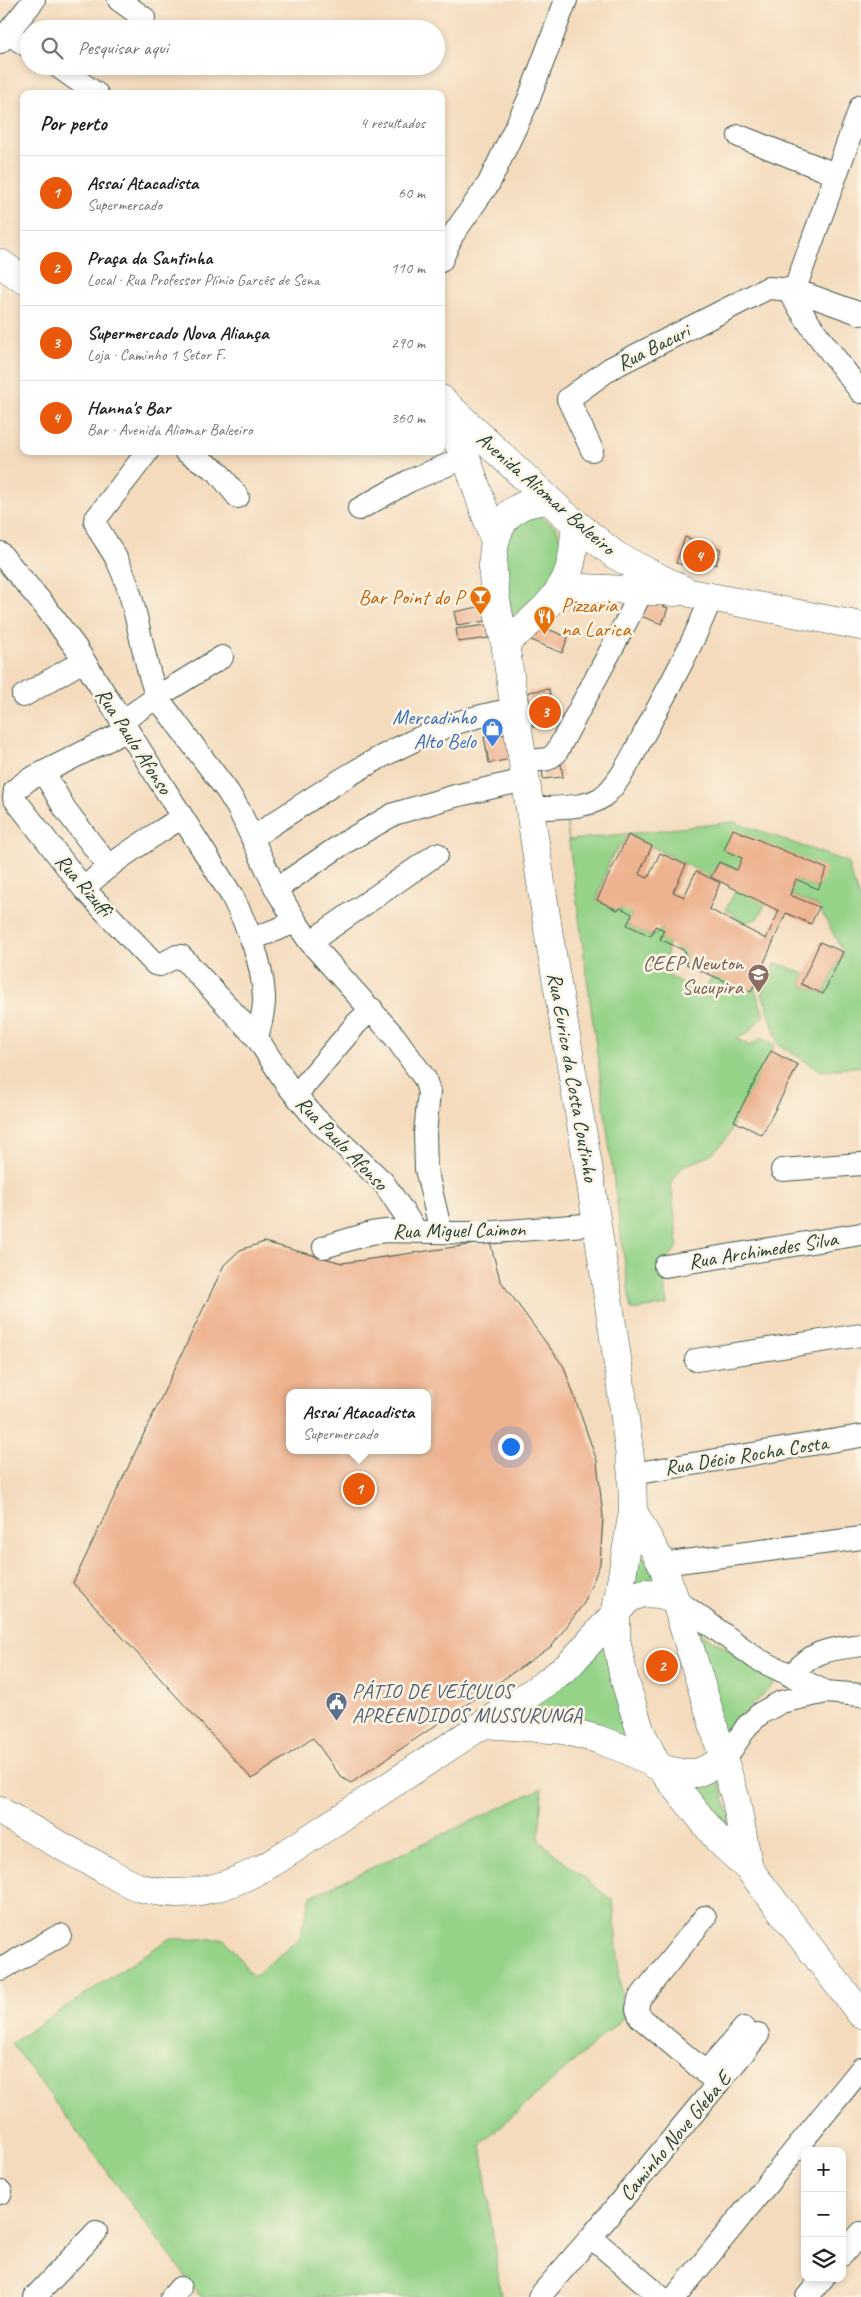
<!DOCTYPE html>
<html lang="pt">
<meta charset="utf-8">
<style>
body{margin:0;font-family:Caveat,sans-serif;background:#f6f6f6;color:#202124}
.controls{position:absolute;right:15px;bottom:15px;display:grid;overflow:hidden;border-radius:10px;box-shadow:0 2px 8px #0003}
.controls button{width:45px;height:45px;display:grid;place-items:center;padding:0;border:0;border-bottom:1px solid #e0e0e0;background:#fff;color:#202124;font:25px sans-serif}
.you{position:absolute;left:510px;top:1446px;width:18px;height:18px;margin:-12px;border:4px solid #fff;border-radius:50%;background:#1a73e8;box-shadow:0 0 0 8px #1a73e833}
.badge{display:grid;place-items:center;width:32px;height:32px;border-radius:50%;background:#ea580c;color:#fff;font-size:16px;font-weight:700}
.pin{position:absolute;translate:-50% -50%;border:2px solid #fff;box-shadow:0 1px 5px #0006}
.popup{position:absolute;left:286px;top:1389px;width:145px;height:65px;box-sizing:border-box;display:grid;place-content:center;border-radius:10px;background:#fff;filter:drop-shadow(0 1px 4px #0005);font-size:16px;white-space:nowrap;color:#757577}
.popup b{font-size:19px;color:#202124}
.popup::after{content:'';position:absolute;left:50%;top:100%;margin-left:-10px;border:10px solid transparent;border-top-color:#fff}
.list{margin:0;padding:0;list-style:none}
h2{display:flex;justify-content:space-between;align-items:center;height:65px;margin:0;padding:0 20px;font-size:21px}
h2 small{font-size:16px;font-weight:400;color:#757577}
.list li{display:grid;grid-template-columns:32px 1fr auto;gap:15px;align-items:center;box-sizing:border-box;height:75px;padding:0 20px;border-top:1px solid #e0e0e0}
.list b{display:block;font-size:19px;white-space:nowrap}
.list p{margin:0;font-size:16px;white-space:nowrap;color:#757577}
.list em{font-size:16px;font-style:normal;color:#757577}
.icon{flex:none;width:28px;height:28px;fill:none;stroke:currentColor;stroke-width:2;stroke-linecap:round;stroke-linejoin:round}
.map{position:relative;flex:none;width:861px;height:2297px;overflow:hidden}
.search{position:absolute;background:#fff;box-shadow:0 2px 8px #0003;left:20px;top:20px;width:425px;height:55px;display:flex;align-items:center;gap:12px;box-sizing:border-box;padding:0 18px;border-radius:28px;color:#757577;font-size:19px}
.panel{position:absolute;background:#fff;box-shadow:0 2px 8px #0003;left:20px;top:90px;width:425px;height:365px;border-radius:10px}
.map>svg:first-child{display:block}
.green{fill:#95d389;stroke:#5a885e}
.building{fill:#edb28f;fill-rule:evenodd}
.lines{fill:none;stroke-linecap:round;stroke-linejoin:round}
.minor-casing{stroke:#3f5549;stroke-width:24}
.major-casing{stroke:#3f5549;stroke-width:29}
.minor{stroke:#fff;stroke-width:22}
.major{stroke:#fff;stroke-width:28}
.labels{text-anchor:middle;stroke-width:5;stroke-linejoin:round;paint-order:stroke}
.street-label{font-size:21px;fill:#1f3d34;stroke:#fcf5e5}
.food-label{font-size:21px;fill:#c56008;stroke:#fcf5e5;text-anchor:end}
.shop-label{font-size:21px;fill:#366cbe;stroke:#fcf5e5;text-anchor:end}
.education-label{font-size:21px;fill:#785e54;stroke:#fcf5e5;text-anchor:end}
.service-label{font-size:21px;fill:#4e5e75;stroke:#fcf5e5;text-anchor:start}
</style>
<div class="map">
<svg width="861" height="2297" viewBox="0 0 861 2297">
<rect width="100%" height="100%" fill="#fcf5e5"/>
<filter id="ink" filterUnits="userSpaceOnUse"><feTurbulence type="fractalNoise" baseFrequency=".02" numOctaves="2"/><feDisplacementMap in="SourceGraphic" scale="10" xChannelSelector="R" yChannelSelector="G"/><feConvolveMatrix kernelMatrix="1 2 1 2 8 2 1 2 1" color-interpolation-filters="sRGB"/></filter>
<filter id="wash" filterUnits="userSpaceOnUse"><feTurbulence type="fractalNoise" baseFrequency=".0096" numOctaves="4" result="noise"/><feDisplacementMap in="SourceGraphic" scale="20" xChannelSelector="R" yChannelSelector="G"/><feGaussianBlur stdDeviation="1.12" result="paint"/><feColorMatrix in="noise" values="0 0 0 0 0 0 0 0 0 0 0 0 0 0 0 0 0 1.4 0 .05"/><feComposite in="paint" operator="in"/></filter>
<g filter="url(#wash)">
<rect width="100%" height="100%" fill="#f4dbbd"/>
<path class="green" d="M535 513 557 528 564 552 558 574 512 618 505 570V546L521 518Z
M565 812 569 840 734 822 847 862 861 905V1066L821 1071 779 1045 762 992 776 963 805 974 801 984 823 994 843 952 819 907 790 895 796 879 818 889 794 855 757 919 743 923 726 909 745 873 719 862 711 877 629 835 610 859 597 900 617 910 629 906 632 914 627 925 651 936 701 907 687 961 669 939 665 974 703 994 714 973 753 983 764 1015 747 1034 736 1038 750 1046 761 1038 775 1045 734 1121C729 1145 707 1160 684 1165L671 1183 678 1246 662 1265 667 1305 631 1310Z
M639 1551 660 1585 630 1587Z
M692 1627 778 1680 723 1735Z
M607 1640 635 1741 523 1718Z
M717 1774 739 1849 690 1788Z
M542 1788 539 1841 613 1901 623 2018 481 2144 501 2297H201L11 2043 169 1939H225L253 1977 299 1939 311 1896Z"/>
<g id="blocks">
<path class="building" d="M685 537 721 549 716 565 691 556 688 566 676 563Z
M642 598 668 608 662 624 635 614Z
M483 606 486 621 457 625 454 612Z
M487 625 489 638 458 642 456 629Z
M537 625 568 637 562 653 531 640Z
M549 689 554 724 533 727 528 692Z
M507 734 512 759 489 763 484 737Z
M561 764 563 777 543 779 542 765Z
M733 829 827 869 818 889 796 879 790 895 819 907 811 924 786 913 751 992 687 965 685 951 660 939 664 930 655 926 651 936 627 925 632 914 621 908 617 910 597 900 628 835 652 846 639 874 648 878 660 853 686 865 673 892 684 897 696 871 720 883 709 909 766 939 779 911 711 877 719 862 737 870 742 858 724 850Z
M820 942 843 952 823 994 801 984Z
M771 1051 798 1065 762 1135 734 1121Z
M264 1242 342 1263 490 1242 500 1280 564 1367 597 1461 603 1517 600 1564 584 1603 552 1646 351 1783 341 1777 313 1738 252 1779 73 1583 224 1265 240 1250ZM290 1393H428V1450H290Z"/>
</g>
</g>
<g filter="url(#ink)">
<use href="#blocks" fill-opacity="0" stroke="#3f5549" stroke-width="1"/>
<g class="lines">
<defs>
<path id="minor" d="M119 0 144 18
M7 33 29 47
M0 42 34 0
M57 66 97 94
M861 106 792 297 813 329 861 392
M739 136 835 174
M441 261 452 236 489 183 528 101 566 0
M592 450 568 399 611 368 768 288 795 290 861 314
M148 451 95 520C96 529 112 549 117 560 138 602 140 653 157 697L228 792 239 810 276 889 296 922 310 942 395 1037 425 1079 429 1092 425 1134 426 1169 441 1232
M185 451 217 471 238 497
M359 509 409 481 466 457
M0 553 44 605 76 648 232 896C248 928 262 960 264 996 265 1010 260 1025 257 1038L288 1086 315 1118 383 1182 417 1232
M23 696 83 661
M121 722 157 697 222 657
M126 731 28 780 15 790 14 798 84 889 155 964 160 965 177 956H181L257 1038
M522 762 548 759 556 753 643 590
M44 773 65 809 109 867
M530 809C549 807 585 809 601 798 621 784 637 746 649 725 671 683 694 642 711 598
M252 838C315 796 377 753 448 726 469 718 492 713 515 709
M84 889C112 860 148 840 182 817
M276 889 344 843 394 814 455 796 525 780
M252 939 296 922
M310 942 437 854
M296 1095 357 1023 372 1009
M782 1170 861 1164
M324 1247 371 1233 386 1231 482 1233 597 1224
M665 1266 861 1234
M696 1360 861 1335
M632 1474 861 1436
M662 1564 861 1538
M675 1599 757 1659 826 1692
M791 1676C814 1649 828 1650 861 1645
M724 1761 747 1726 761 1713 781 1702 826 1692 861 1695
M705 1917 639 1999 637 2009 640 2017 718 2083
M0 1970 60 1935
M705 2073 744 2028
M0 2193 1 2192
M591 2237 661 2297
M842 2255 861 2233
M35 2297 96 2232
M172 2297 180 2288
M539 2297 591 2237 758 2035
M675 2297 861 2069
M807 2297 823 2278"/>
<path id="major" d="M0 263 24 280
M441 399 564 514 615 555 634 565 690 593 861 626
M441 413 466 457 495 542
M547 500C540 501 531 502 524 505 475 525 496 605 505 643L549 936 588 1165 619 1371 632 1474 633 1511 616 1611V1639L624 1678 640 1730 655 1761 720 1842 749 1869 861 2014
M556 595 583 588 676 592
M505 643C529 623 559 601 569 570 574 555 574 539 576 524
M633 1511 662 1564 675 1599 736 1800 749 1869
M485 1724 563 1730 597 1739 627 1750 663 1769 681 1773H697L724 1761
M0 1811C31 1829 62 1847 93 1863 108 1871 125 1883 141 1888 188 1901 231 1887 272 1863L546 1683 569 1665 629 1598 644 1593 659 1594 675 1599"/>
</defs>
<use href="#minor" class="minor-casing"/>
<use href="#major" class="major-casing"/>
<use href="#minor" class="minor"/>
<use href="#major" class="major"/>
</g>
</g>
<defs>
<symbol id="bar-pin" viewBox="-11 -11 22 30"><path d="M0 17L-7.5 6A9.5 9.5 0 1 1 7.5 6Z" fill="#e8710a" stroke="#fcf5e5"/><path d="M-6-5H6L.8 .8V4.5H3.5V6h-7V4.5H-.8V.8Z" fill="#fff"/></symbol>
<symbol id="restaurant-pin" viewBox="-11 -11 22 30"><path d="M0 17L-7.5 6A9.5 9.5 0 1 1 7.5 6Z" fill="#e8710a" stroke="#fcf5e5"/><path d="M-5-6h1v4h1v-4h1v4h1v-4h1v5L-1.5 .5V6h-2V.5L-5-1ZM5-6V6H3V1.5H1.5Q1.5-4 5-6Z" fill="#fff"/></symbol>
<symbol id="shop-pin" viewBox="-11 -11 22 30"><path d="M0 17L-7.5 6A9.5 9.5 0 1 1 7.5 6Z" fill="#3f7fe0" stroke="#fcf5e5"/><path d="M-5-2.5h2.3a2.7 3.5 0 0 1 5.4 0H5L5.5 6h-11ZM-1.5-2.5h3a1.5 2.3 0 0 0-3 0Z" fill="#fff"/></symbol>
<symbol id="school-pin" viewBox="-11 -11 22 30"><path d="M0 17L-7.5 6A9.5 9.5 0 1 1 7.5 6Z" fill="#8d6e63" stroke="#fcf5e5"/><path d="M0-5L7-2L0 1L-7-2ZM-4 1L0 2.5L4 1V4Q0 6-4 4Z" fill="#fff"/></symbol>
<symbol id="civic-pin" viewBox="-11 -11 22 30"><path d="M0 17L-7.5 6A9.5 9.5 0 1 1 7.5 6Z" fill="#5c6f8a" stroke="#fcf5e5"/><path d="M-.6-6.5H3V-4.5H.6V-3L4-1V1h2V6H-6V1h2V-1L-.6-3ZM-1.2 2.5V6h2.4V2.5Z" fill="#fff"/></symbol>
</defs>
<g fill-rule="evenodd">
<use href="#bar-pin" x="468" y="584" width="25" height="34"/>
<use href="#restaurant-pin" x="532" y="604" width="25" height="34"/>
<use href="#shop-pin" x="480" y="716" width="25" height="34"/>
<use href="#school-pin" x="746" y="962" width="25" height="34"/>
<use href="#civic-pin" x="324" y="1690" width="25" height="34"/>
</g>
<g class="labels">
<g class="street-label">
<text transform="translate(653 347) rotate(-27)" y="7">Rua Bacuri</text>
<text transform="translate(546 493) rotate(41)" y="7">Avenida Aliomar Baleeiro</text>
<text transform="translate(134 741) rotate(57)" y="7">Rua Paulo Afonso</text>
<text transform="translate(84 885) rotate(49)" y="7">Rua Rizuffi</text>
<text transform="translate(573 1077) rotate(80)" y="7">Rua Eurico da Costa Coutinho</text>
<text transform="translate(342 1143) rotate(46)" y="7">Rua Paulo Afonso</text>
<text transform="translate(459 1230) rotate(-1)" y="7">Rua Miguel Caimon</text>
<text transform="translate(763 1250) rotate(-9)" y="7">Rua Archimedes Silva</text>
<text transform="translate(746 1455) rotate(-9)" y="7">Rua Décio Rocha Costa</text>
<text transform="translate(675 2136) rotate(-50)" y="7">Caminho Nove Gleba E</text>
</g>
<g class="food-label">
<text x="464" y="604">Bar Point do P</text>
<text x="561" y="612" text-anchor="start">Pizzaria<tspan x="561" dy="24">na Larica</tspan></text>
</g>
<g class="shop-label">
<text x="476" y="724">Mercadinho<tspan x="476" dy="24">Alto Belo</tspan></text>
</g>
<g class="education-label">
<text x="743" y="970">CEEP Newton<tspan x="743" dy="24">Sucupira</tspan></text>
</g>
<g class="service-label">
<text x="352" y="1698">PÁTIO DE VEÍCULOS<tspan x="352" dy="24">APREENDIDOS MUSSURUNGA</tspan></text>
</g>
</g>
</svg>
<div class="controls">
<button>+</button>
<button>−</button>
<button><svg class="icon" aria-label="layers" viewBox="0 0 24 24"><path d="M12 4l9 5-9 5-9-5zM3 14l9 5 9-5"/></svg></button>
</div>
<div class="you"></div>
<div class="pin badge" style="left:359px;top:1489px">1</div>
<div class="popup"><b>Assaí Atacadista</b>Supermercado</div>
<div class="pin badge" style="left:662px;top:1666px">2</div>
<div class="pin badge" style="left:545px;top:712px">3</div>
<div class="pin badge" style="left:699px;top:556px">4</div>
<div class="search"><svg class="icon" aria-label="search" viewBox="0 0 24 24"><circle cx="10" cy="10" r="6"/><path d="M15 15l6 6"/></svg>Pesquisar aqui</div>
<section class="panel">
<h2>Por perto<small>4 resultados</small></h2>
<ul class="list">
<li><span class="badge">1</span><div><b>Assaí Atacadista</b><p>Supermercado</p></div><em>60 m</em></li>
<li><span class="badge">2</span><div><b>Praça da Santinha</b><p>Local · Rua Professor Plínio Garcês de Sena</p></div><em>110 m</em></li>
<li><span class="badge">3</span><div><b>Supermercado Nova Aliança</b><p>Loja · Caminho 1 Setor F.</p></div><em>290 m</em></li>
<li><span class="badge">4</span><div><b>Hanna's Bar</b><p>Bar · Avenida Aliomar Baleeiro</p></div><em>360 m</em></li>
</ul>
</section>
</div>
